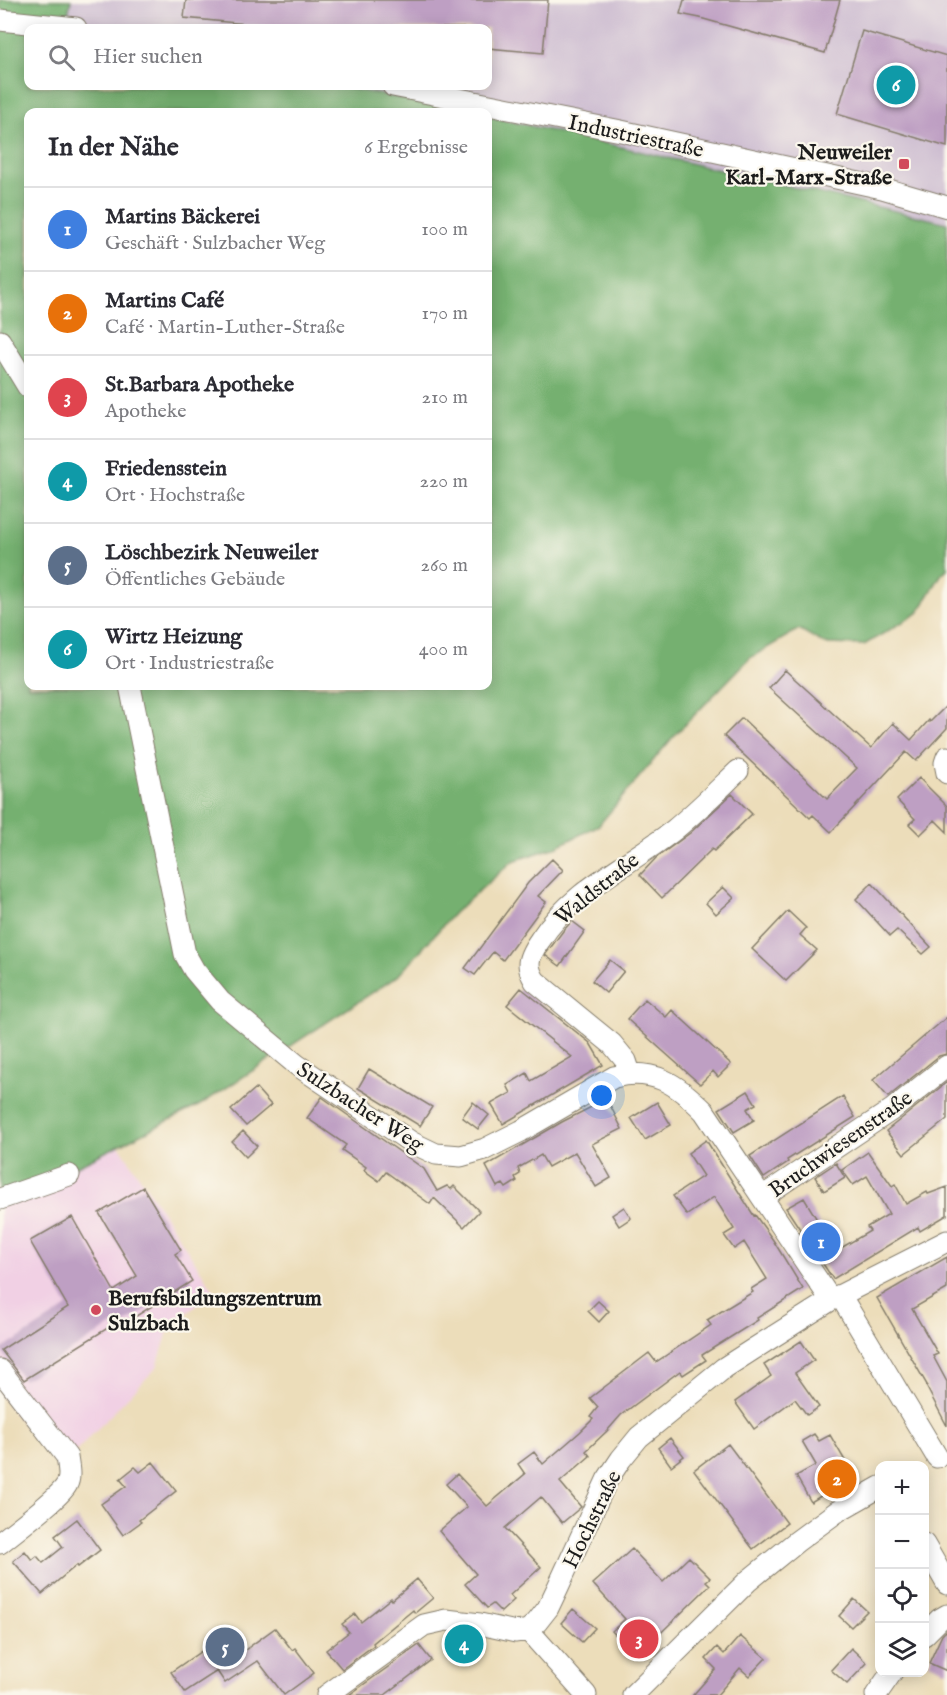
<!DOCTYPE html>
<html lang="de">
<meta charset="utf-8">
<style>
body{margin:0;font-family:"IM FELL English",serif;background:#f7f7f7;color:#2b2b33}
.controls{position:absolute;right:18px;bottom:18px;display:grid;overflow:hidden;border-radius:12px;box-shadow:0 3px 15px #0003}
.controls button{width:54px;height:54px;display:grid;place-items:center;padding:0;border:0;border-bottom:2px solid #e1e1e2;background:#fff;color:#2b2b33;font:30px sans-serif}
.you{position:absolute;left:602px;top:1096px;width:21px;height:21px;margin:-15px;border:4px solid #fff;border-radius:50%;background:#1a73e8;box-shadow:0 0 0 9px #1a73e833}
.badge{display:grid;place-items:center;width:39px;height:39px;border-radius:50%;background:#d1495b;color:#fff;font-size:20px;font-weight:700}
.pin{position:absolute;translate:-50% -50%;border:3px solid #fff;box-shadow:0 2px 6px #0006}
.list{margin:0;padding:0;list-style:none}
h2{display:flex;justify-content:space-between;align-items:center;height:78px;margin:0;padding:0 24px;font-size:26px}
h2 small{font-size:20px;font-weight:400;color:#7c7c81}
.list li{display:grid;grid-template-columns:39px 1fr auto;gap:18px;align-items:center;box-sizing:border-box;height:84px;padding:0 24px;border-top:2px solid #e1e1e2}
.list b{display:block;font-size:22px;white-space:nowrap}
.list p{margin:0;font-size:20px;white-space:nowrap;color:#7c7c81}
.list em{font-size:20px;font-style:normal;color:#7c7c81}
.icon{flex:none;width:33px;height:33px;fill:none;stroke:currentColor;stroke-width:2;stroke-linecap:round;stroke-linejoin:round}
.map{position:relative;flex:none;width:947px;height:1695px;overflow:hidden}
.search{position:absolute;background:#fff;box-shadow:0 3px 15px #0003;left:24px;top:24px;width:468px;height:66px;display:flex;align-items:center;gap:15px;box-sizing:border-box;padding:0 21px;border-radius:12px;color:#7c7c81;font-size:22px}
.panel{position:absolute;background:#fff;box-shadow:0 3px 15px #0003;left:24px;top:108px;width:468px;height:582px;border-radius:12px}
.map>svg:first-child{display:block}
.built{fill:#f1d0e4}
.industrial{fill:#cebed1}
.forest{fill:#75b070;stroke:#486646;stroke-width:1.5}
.building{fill:#be9fc3}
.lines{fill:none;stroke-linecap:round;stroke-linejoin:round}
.minor-casing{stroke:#847c6b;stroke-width:23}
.minor{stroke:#fff;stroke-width:21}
.poi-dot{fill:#d1495b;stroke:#fbf7ec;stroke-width:2}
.labels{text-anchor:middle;stroke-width:4.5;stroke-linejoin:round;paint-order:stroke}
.street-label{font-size:22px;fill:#1c1c1c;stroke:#fbf7ec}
.poi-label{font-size:22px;font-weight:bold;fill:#1c1c1c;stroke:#fbf7ec;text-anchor:end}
</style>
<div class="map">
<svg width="947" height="1695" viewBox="0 0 947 1695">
<rect width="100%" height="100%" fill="#fbf7ec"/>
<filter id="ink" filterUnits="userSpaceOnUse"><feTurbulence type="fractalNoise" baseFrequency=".0167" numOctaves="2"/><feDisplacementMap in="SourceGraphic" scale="12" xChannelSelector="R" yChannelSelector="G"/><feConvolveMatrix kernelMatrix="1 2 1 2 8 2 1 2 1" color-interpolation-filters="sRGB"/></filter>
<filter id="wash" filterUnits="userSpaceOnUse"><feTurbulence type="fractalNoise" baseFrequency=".008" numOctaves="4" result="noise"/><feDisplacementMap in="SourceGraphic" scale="24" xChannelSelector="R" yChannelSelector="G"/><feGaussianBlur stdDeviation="1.35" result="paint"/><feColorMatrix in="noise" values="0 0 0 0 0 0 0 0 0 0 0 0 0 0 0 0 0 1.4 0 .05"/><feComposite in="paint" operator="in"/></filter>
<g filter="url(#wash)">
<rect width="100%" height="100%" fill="#ecddba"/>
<path class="built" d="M119 1145 214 1291 169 1328 157 1367 59 1469 0 1395V1192L63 1173Z"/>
<path class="industrial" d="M71 0H947V223L488 116V112H472L337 86H488V28H65Z"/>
<path class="forest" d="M0 0H71L65 28H28V86H337L472 112H28V686H488V116L947 223V569L941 575 918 613 864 645 825 644 799 629 750 658 673 737 599 825 556 847 513 861 454 913 398 976 200 1105 63 1173 0 1192Z"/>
<g id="blocks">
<path class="building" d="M186 0H548L543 53 488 48V28H291L184 18Z
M684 0H840L825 53 700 18 680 14Z
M862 31 947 56V147L837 114Z
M785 670 871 748 893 723 911 740 929 720 930 722 947 705V728L916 761 906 752 831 832 813 815 810 818 724 736 742 718 827 799 857 768 769 688Z
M919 778 947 806V832L935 820 920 835 909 824 915 819 897 800Z
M732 794 752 814 714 851 712 849 662 898 640 875 656 858 690 833Z
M552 859 563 870 538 896 546 902 503 960 493 952 475 975 465 968 528 883Z
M872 883 931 947 923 954 897 930 890 936 856 899Z
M723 887 734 898 716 914 706 903Z
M788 911 806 928 800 935 817 950 786 981 752 949Z
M572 921 585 931 560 966 545 955 563 931Z
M610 960 624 971 606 993 592 981Z
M521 988 590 1043 603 1065 503 1124 491 1104 511 1093 507 1085 527 1073 531 1081 572 1057 507 1005Z
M645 999 666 1017 672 1010 731 1064 718 1077 713 1071 700 1084 627 1019Z
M947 1017V1054L939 1056 888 1097 873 1080Z
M369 1069 432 1107 420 1126 358 1088Z
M947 1082V1119L904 1154 886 1131Z
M256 1088 271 1105 246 1126 231 1110Z
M748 1091 756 1104 747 1109 754 1120 734 1132 719 1109Z
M843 1096 855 1117 787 1160 788 1162 764 1178 750 1156Z
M322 1097 424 1169 437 1191 447 1186 451 1189 454 1186 479 1211 464 1227 434 1198 430 1204 386 1172 379 1181 364 1170 366 1167 342 1150 346 1145 307 1118Z
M607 1099 622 1129 592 1144 611 1178 596 1187 575 1152 548 1167 541 1155 518 1168 520 1174 515 1177 517 1181 506 1188 503 1184 497 1187 486 1166 562 1122Z
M473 1102 489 1115 478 1129 462 1117Z
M657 1102 671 1125 645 1140 631 1118Z
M243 1131 257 1146 246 1157 232 1142Z
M706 1140 754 1216 755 1215 773 1240 803 1289 757 1318 758 1320 702 1355 706 1360 683 1375 680 1371 621 1415 607 1431 586 1451 590 1456 560 1482 581 1507 562 1523 541 1497 505 1528 541 1567 510 1595 514 1600 501 1612 493 1604 487 1608 465 1584 476 1574 439 1531 467 1507 446 1484 457 1474 487 1506 525 1474 518 1464 534 1452 543 1464 580 1432 593 1419 590 1417 598 1407 590 1398 649 1353 656 1362 711 1325 707 1320 753 1292 751 1289 767 1279 744 1242 734 1249 724 1235 734 1229 714 1197 687 1215 673 1196 703 1176 688 1153Z
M868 1152 892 1186 895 1184 906 1204 927 1192 928 1194 947 1187V1215L920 1231 918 1227 833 1279 786 1208 804 1198 836 1251 870 1231 867 1227 889 1214 867 1176 853 1185 842 1170Z
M836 1163 845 1178 824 1191 815 1177Z
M143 1187 181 1250 175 1254 192 1281 122 1325 119 1321 24 1380 1 1350 68 1307 30 1241 72 1217 114 1291 137 1276 99 1213Z
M624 1207 631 1218 619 1226 612 1215Z
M947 1257V1289L912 1309 938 1354 933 1356 947 1382V1426L926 1386 927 1385 877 1298Z
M598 1301 609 1311 599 1322 588 1311Z
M801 1341 814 1360 795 1373 819 1407 807 1415 795 1399 754 1429 735 1402 771 1376 764 1365Z
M814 1434 819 1441 830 1435 854 1476 811 1502 796 1476 816 1465 802 1441Z
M670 1438 684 1456 671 1466 658 1448Z
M728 1444 787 1523 753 1549 694 1470Z
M153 1462 176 1491 139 1520 141 1522 123 1535 101 1504 126 1486 120 1479 135 1467 140 1472Z
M77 1519 100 1550 78 1567 77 1565 42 1594 13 1561 25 1551 32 1560 37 1556 43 1563 63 1547 55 1536Z
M632 1549 663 1582 689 1557 710 1578 706 1581 710 1585 636 1657 612 1631 625 1619 593 1584Z
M417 1579 433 1598 415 1613 413 1610 373 1643 374 1645 342 1669 326 1650 349 1632 342 1624 355 1614 361 1622 391 1598 392 1600Z
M854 1599 867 1611 851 1627 839 1616Z
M573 1609 595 1628 582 1642 561 1623Z
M275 1628 292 1650 295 1648 314 1673 284 1695 258 1661 225 1683 217 1671 185 1692 171 1672 232 1630 245 1650Z
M947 1630V1671L929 1663 942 1635Z
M740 1636 766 1658 749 1676 740 1668 717 1695H693L716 1669 706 1659 717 1647 724 1654Z
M419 1645 431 1660 385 1695H349Z
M851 1648 867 1663 847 1684 831 1670Z"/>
</g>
</g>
<g filter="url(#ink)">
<use href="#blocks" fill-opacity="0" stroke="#847c6b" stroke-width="1.5"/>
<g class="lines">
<defs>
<path id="minor" d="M0 20 76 28
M393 86 621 131 882 188 947 207
M0 341 28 387
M130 686 185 954 194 970 220 1001 297 1065 411 1142 436 1154 461 1156 485 1149 521 1131 614 1077C653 1067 677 1084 704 1111L831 1300
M947 757 945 763 947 773
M630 1073 626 1061 612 1044 535 981C532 976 529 971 529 964 529 956 535 947 540 940 572 890 628 866 674 830 696 812 717 791 738 771
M762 1197 893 1109 947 1066
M0 1199 69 1175
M840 1295 937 1457
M0 1370 67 1457C68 1465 71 1477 67 1484 60 1498 14 1531 0 1543
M924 1544 947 1584
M528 1630 586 1695
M924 1635 940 1619 947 1615
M327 1695 424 1625 446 1620 480 1624 516 1632 528 1630 537 1622 548 1608 558 1587 607 1480 621 1459 639 1437 724 1368 752 1350 831 1300 947 1241
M633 1695 748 1581 796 1542 838 1511 880 1487
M876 1695 892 1672"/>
</defs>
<use href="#minor" class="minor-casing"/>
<use href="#minor" class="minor"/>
</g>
</g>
<g class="poi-dot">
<rect x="898" y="158" width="12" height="12" rx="3"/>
<circle cx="96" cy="1310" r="6"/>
</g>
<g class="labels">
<g class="street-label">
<text transform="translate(636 135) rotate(12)" y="8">Industriestraße</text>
<text transform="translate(596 888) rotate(-39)" y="8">Waldstraße</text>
<text transform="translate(361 1106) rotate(33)" y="8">Sulzbacher Weg</text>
<text transform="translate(840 1143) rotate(-35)" y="8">Bruchwiesenstraße</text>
<text transform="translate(591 1519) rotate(-64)" y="8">Hochstraße</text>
</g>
<g class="poi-label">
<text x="892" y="159">Neuweiler<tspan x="892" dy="25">Karl-Marx-Straße</tspan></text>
<text x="108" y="1305" text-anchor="start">Berufsbildungszentrum<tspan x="108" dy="25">Sulzbach</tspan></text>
</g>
</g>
</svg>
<div class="controls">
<button>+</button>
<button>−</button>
<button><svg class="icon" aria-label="locate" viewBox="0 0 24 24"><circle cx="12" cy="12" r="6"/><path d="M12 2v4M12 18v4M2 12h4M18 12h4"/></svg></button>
<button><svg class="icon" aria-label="layers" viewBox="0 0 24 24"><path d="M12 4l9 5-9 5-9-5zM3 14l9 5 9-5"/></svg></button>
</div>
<div class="you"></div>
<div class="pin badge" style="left:821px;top:1242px;background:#3f7fe0">1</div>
<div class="pin badge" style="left:837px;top:1479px;background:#e8710a">2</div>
<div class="pin badge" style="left:639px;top:1639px;background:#e0444e">3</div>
<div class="pin badge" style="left:464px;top:1644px;background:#0f9aa8">4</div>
<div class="pin badge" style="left:225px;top:1647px;background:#5c6f8a">5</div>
<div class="pin badge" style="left:896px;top:85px;background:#0f9aa8">6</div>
<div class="search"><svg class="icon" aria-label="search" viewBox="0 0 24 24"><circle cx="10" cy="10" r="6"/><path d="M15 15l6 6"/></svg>Hier suchen</div>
<section class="panel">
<h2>In der Nähe<small>6 Ergebnisse</small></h2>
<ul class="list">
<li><span class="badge" style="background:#3f7fe0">1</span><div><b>Martins Bäckerei</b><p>Geschäft · Sulzbacher Weg</p></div><em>100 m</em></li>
<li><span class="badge" style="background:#e8710a">2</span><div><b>Martins Café</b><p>Café · Martin-Luther-Straße</p></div><em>170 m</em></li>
<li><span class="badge" style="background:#e0444e">3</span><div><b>St.Barbara Apotheke</b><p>Apotheke</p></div><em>210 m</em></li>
<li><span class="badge" style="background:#0f9aa8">4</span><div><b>Friedensstein</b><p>Ort · Hochstraße</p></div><em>220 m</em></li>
<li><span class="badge" style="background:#5c6f8a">5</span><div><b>Löschbezirk Neuweiler</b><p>Öffentliches Gebäude</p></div><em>260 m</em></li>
<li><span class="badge" style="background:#0f9aa8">6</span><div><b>Wirtz Heizung</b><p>Ort · Industriestraße</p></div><em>400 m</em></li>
</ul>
</section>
</div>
